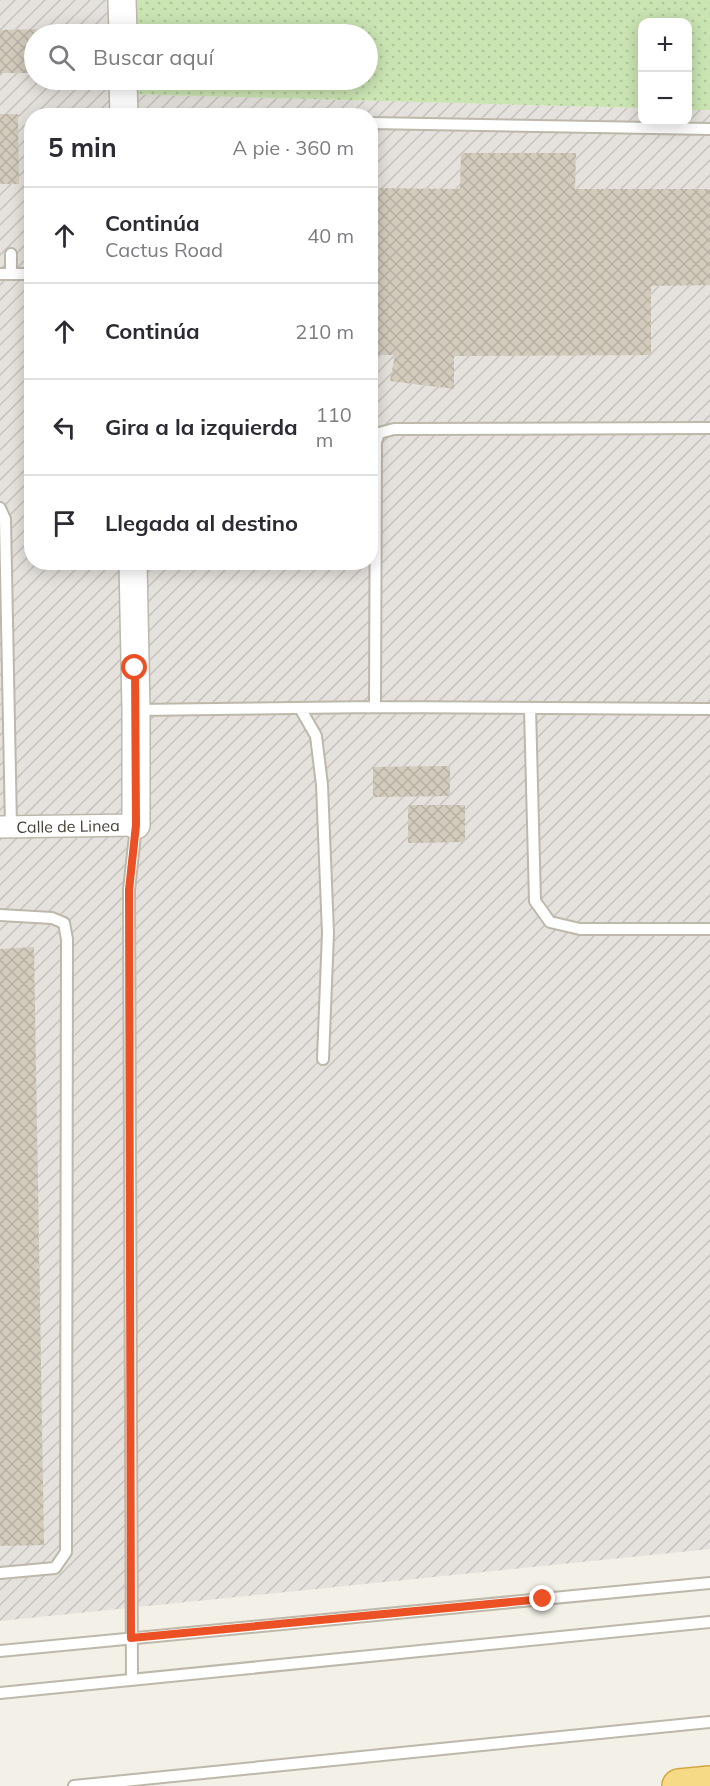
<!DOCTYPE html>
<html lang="es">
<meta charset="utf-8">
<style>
body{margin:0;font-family:Mulish,sans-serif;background:#f7f7f7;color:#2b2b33}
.controls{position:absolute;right:18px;top:18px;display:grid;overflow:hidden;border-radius:12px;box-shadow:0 3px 15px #0003}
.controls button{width:54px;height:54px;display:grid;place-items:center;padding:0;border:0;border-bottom:2px solid #e1e1e2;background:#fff;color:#2b2b33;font:30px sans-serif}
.stop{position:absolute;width:18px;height:18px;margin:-14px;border:4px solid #eb5125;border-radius:50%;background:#fff}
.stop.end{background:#eb5125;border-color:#fff;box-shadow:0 2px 6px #0008}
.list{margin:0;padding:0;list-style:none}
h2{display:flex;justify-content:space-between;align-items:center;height:78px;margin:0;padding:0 24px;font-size:26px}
h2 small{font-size:20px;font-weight:400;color:#7c7c81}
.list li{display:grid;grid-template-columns:39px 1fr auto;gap:18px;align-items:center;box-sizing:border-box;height:96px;padding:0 24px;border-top:2px solid #e1e1e2}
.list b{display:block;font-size:22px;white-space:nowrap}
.list p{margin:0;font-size:20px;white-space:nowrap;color:#7c7c81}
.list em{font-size:20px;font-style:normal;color:#7c7c81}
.icon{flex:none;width:33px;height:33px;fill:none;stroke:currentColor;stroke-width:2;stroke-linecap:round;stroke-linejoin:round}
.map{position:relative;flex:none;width:710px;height:1786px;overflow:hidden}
.search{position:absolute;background:#fff;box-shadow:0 3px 15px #0003;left:24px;top:24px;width:354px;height:66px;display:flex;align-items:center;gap:15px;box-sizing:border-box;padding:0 21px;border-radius:33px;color:#7c7c81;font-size:22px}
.panel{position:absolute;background:#fff;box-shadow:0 3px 15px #0003;left:24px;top:108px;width:354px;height:462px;border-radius:24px}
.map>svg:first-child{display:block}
.industrial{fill:url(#industrial-furrows)}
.grass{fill:url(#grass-dots)}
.building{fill:url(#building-cross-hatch)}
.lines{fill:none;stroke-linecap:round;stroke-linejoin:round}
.service-casing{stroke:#bdb8aa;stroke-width:14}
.minor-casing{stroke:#bdb8aa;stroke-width:24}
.tertiary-casing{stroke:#bdb8aa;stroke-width:30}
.trunk-casing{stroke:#d2a741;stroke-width:36}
.service{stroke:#fff;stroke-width:10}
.minor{stroke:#fff;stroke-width:21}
.tertiary{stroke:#fff;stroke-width:27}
.trunk{stroke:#f6da86;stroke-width:33}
.route{stroke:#eb5125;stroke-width:8}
.labels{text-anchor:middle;stroke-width:4.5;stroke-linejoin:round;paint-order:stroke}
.street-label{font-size:16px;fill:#454036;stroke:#fff}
</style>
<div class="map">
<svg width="710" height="1786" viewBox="0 0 710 1786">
<defs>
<pattern id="industrial-furrows" width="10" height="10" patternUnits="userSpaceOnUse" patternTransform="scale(1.5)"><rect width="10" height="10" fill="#e5e1dc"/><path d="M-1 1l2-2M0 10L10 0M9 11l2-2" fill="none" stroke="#c6c2bd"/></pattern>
<pattern id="grass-dots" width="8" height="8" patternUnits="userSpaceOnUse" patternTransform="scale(1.5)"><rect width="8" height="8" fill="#cae4b2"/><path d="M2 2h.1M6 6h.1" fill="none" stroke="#afc59a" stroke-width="1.8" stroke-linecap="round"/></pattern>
<pattern id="building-cross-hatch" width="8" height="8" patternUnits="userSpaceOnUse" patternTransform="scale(1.5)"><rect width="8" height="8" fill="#d3ccbd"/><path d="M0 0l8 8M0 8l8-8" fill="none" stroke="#b6b0a3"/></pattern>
</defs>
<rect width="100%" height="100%" fill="#f2f0e7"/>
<path class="industrial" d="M0 0H117L118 34H34V80H119V115L32 116V562H370V116L124 115V94L642 108V122H688V110H710V1549L0 1621Z"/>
<path class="grass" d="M120 0H710V110H688V22H642V108L124 94 123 80H368V34H122Z"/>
<path class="building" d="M45 29 46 34H34V73H0V30Z
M0 114H18L19 184H0Z
M461 153H576L575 189H710V285L651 286V355L454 356V389L390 381 395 355H370V188L460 189Z
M450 766V796L373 797V767Z
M408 805H465V842L408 843Z
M34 947 44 1545 0 1546V949Z"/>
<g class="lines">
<defs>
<path id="service" d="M370 123 710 129
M11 254V274
M0 274H32
M710 428 394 429 379 433 376 442 375 707 710 709
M0 508 5 519 11 827
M300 708 316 736 322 785 328 933 323 1059
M530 708 535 901 550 922 580 929H710
M136 710 375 707
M0 915 52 918 64 923 67 939 66 1552 55 1568 0 1573
M0 1651 710 1583
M132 1680 129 890 136 826
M0 1693 710 1622
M74 1786 710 1722"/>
<path id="minor" d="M0 827 136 825"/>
<path id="tertiary" d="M122 0 123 34
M123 80 124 116
M133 562 136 710V825"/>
<path id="trunk" d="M679 1786 710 1783"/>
</defs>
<use href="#service" class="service-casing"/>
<use href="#minor" class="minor-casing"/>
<use href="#tertiary" class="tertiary-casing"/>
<use href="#trunk" class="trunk-casing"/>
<use href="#service" class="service"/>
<use href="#minor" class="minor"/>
<use href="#tertiary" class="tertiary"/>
<use href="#trunk" class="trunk"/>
</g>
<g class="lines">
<path class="route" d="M135 668 136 825 129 890 131 1638 543 1599"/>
</g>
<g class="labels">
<g class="street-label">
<text transform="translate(68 826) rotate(-1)" y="6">Calle de Linea</text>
</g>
</g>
</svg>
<div class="controls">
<button>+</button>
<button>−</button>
</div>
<div class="stop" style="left:135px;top:668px"></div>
<div class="stop end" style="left:543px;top:1599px"></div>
<div class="search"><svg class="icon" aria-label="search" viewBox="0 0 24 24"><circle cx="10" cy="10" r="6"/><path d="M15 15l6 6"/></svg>Buscar aquí</div>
<section class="panel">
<h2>5 min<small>A pie · 360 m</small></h2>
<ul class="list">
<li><svg class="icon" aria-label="ahead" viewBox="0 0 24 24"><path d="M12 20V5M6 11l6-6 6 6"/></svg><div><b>Continúa</b><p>Cactus Road</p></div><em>40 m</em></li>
<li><svg class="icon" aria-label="ahead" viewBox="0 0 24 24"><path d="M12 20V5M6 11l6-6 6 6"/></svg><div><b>Continúa</b></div><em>210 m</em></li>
<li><svg class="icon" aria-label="left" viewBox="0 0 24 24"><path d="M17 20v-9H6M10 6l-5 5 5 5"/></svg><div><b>Gira a la izquierda</b></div><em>110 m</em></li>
<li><svg class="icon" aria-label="arrive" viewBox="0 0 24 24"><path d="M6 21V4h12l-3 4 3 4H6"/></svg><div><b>Llegada al destino</b></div></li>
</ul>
</section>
</div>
